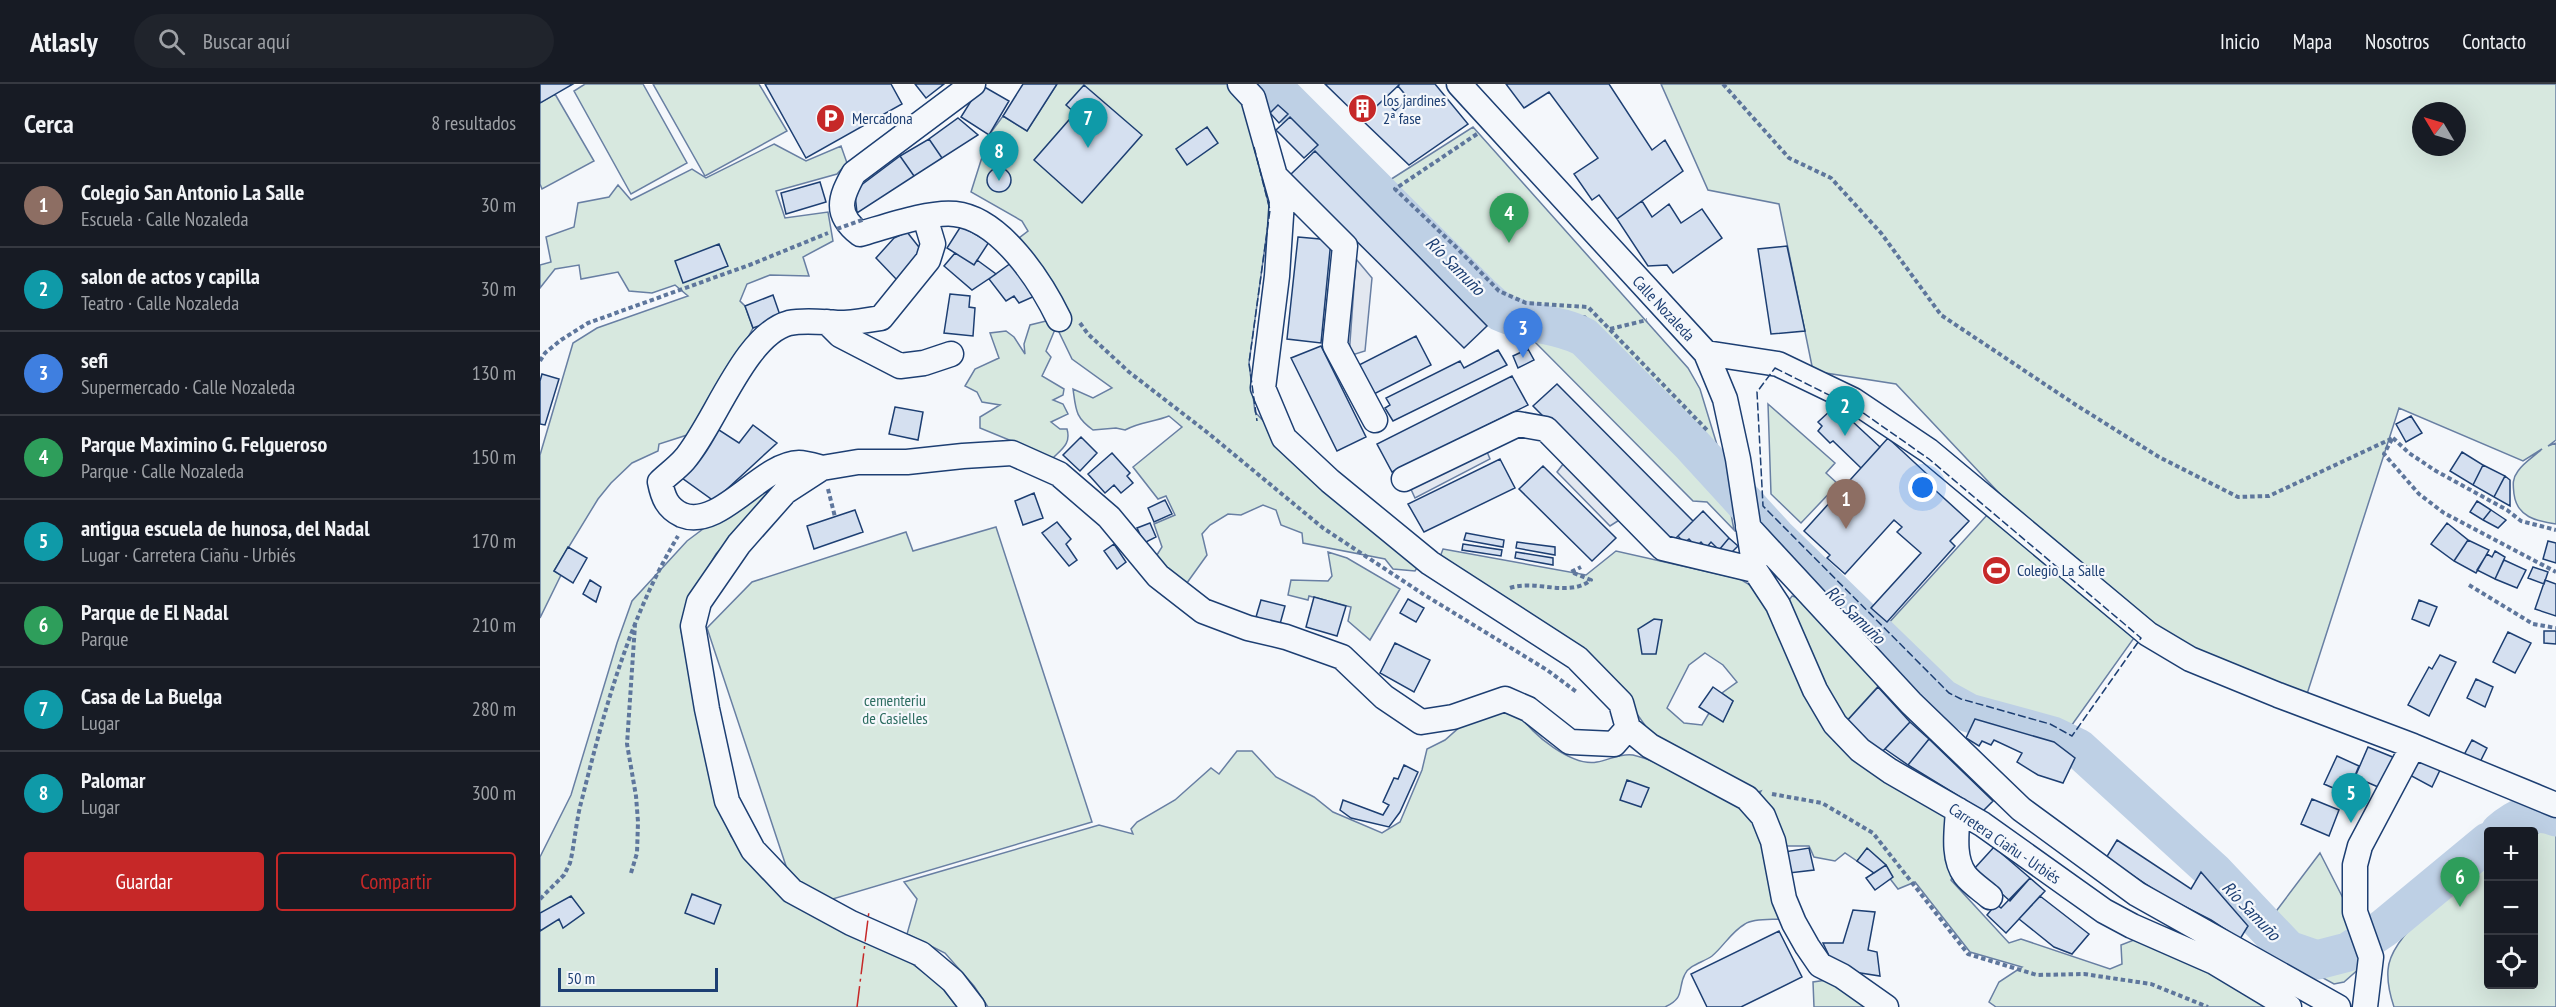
<!DOCTYPE html>
<html lang="es">
<meta charset="utf-8">
<style>
body{margin:0;font-family:"PT Sans Narrow",sans-serif;background:#20242c;color:#f1f3f6}
.controls{position:absolute;right:18px;bottom:18px;display:grid;overflow:hidden;border-radius:6px;box-shadow:0 6px 24px #0002}
.controls button{width:54px;height:54px;display:grid;place-items:center;padding:0;border:0;border-bottom:2px solid #363941;background:#171b24;color:#f1f3f6;font:30px sans-serif}
.compass{position:absolute;left:1872px;top:18px;width:54px;height:54px;border-radius:50%;background:#171b24;box-shadow:0 6px 24px #0002;rotate:308deg}
.scale{position:absolute;left:18px;bottom:15px;width:160px;box-sizing:border-box;padding-left:6px;border:3px solid #1d3f73;border-top:0;font-size:16px;line-height:21px;white-space:nowrap;color:#1d3f73;-webkit-text-stroke:4px #f4f7fb;paint-order:stroke}
.you{position:absolute;left:1383px;top:404px;width:21px;height:21px;margin:-15px;border:4px solid #fff;border-radius:50%;background:#1a73e8;box-shadow:0 0 0 9px #1a73e833}
.badge{display:grid;place-items:center;width:39px;height:39px;border-radius:50%;background:#c62828;color:#fff;font-size:20px;font-weight:700}
.pin{position:absolute;translate:-50% -50px;filter:drop-shadow(0 2px 3px #0008)}
.pin::after{content:'';position:absolute;top:32px;width:21px;height:18px;background:inherit;clip-path:polygon(0 0,100% 0,50% 100%)}
.list{margin:0;padding:0;list-style:none}
h2{display:flex;justify-content:space-between;align-items:center;height:78px;margin:0;padding:0 24px;font-size:26px}
h2 small{font-size:20px;font-weight:400;color:#9ea1a6}
.list li{display:grid;grid-template-columns:39px 1fr auto;gap:18px;align-items:center;box-sizing:border-box;height:84px;padding:0 24px;border-top:2px solid #363941}
.list b{display:block;font-size:22px;white-space:nowrap}
.list p{margin:0;font-size:20px;white-space:nowrap;color:#9ea1a6}
.list em{font-size:20px;font-style:normal;color:#9ea1a6}
.actions{display:flex;gap:12px;padding:18px 24px}
.actions a{flex:1;padding:14px 0;border:2px solid #c62828;border-radius:6px;text-align:center;font-size:21px;color:#c62828}
.actions .main{background:#c62828;color:#fff}
.icon{flex:none;width:33px;height:33px;fill:none;stroke:currentColor;stroke-width:2;stroke-linecap:round;stroke-linejoin:round}
.map{position:relative;flex:none;width:2016px;height:923px;overflow:hidden}
header{display:flex;align-items:center;gap:36px;box-sizing:border-box;height:84px;padding:0 30px;background:#171b24;border-bottom:2px solid #363941}
header strong{font-size:28px}
nav{display:flex;gap:33px;margin-inline-start:auto;font-size:21px}
.search{width:420px;height:54px;background:#20242c;display:flex;align-items:center;gap:15px;box-sizing:border-box;padding:0 21px;border-radius:33px;color:#9ea1a6;font-size:22px}
main{display:flex}
aside{flex:1;background:#171b24}
.map>svg:first-child{display:block}
.green{fill:#d7e8df;stroke:#687fa3;stroke-width:1.5;fill-rule:evenodd}
.parking{fill:#e3e8f0;stroke:#687fa3;stroke-width:1.5}
.lines{fill:none;stroke-linecap:round;stroke-linejoin:round}
.river{stroke:#bed0e5;stroke-width:39}
.building{fill:#d5e0f0;stroke:#1d3f73;stroke-width:1.5}
.minor-casing{stroke:#1d3f73;stroke-width:27}
.path{stroke:#5e769c;stroke-width:4;stroke-dasharray:4.5 3;stroke-linecap:butt}
.minor{stroke:#f4f7fb;stroke-width:24}
.path-bridge{stroke:#5e769c;stroke-width:4;stroke-dasharray:4.5 3;stroke-linecap:butt}
.fence{stroke:#1d3f73;stroke-width:1.5;stroke-dasharray:8 3;stroke-linecap:butt}
.power{stroke:#c62828;stroke-width:1.5;stroke-dasharray:21 4.5 3 4.5;stroke-linecap:butt}
.labels{text-anchor:middle;stroke-width:4.5;stroke-linejoin:round;paint-order:stroke}
.poi-label{font-size:16px;fill:#1d3f73;stroke:#f4f7fb;text-anchor:start}
.street-label{font-size:16px;fill:#1d3f73;stroke:#f4f7fb}
.park-label{font-size:16px;fill:#2c6c60;stroke:#f4f7fb}
.water-label{font-size:18px;font-style:italic;fill:#1d3f73;stroke:#f4f7fb}
</style>
<header>
<strong>Atlasly</strong>
<div class="search"><svg class="icon" aria-label="search" viewBox="0 0 24 24"><circle cx="10" cy="10" r="6"/><path d="M15 15l6 6"/></svg>Buscar aquí</div>
<nav><a>Inicio</a><a>Mapa</a><a>Nosotros</a><a>Contacto</a></nav>
</header>
<main>
<aside>
<h2>Cerca<small>8 resultados</small></h2>
<ul class="list">
<li><span class="badge" style="background:#8d6e63">1</span><div><b>Colegio San Antonio La Salle</b><p>Escuela · Calle Nozaleda</p></div><em>30 m</em></li>
<li><span class="badge" style="background:#0f9aa8">2</span><div><b>salon de actos y capilla</b><p>Teatro · Calle Nozaleda</p></div><em>30 m</em></li>
<li><span class="badge" style="background:#3f7fe0">3</span><div><b>sefi</b><p>Supermercado · Calle Nozaleda</p></div><em>130 m</em></li>
<li><span class="badge" style="background:#2e9e5b">4</span><div><b>Parque Maximino G. Felgueroso</b><p>Parque · Calle Nozaleda</p></div><em>150 m</em></li>
<li><span class="badge" style="background:#0f9aa8">5</span><div><b>antigua escuela de hunosa, del Nadal</b><p>Lugar · Carretera Ciañu - Urbiés</p></div><em>170 m</em></li>
<li><span class="badge" style="background:#2e9e5b">6</span><div><b>Parque de El Nadal</b><p>Parque</p></div><em>210 m</em></li>
<li><span class="badge" style="background:#0f9aa8">7</span><div><b>Casa de La Buelga</b><p>Lugar</p></div><em>280 m</em></li>
<li><span class="badge" style="background:#0f9aa8">8</span><div><b>Palomar</b><p>Lugar</p></div><em>300 m</em></li>
</ul>
<div class="actions"><a class="main">Guardar</a><a>Compartir</a></div>
</aside>
<div class="map">
<svg width="2016" height="923" viewBox="0 0 2016 923">
<rect width="100%" height="100%" fill="#f4f7fb"/>
<path class="green" d="M45 0H103L147 79 91 110 34 7Z
M113 0H219L247 47 165 92Z
M517 0H688L698 12 705 26 730 126 709 279 715 328 761 378 879 481 875 487 853 485 845 475 763 459 762 449 741 441 736 426 723 421 701 431 688 430 670 441 662 450 667 471 644 503 615 474 622 463 614 440 635 431 626 412 618 415 593 383 642 343 629 332C614 338 599 338 585 346L576 344 553 346C535 333 536 326 533 305L553 314 572 304 532 275 475 157 488 147 482 137 431 108 449 51 463 32 487 47Z
M1121 0H2016V356L2008 362 2016 359V440C1996 437 1977 433 1974 410 1973 401 1972 395 1978 387 1984 378 1995 372 2002 365L1983 377 1859 324 1767 610 1635 557 1494 446 1356 300 1273 287 1239 120 1168 106ZM1881 27H1917V63H1881Z
M15 10 54 77 2 105 0 100V19Z
M933 43 1148 284 1160 305 1181 374 1045 232 981 229 957 217 842 101Z
M234 60 266 77 301 62 307 79 297 90 236 107 245 134 288 128 293 157 263 173 269 192 230 191 207 200 200 217 205 222 213 244 184 298 147 351 119 360 118 367 92 379 71 399 58 415 14 487 21 491 0 534V371L33 259 57 244 148 212 135 201 112 209 89 207 78 188 41 195 39 181 15 185 0 204V181L11 178 6 153 34 143 38 119 69 113 78 101 91 116 152 85 166 94Z
M510 236 516 243 506 267 511 273 502 292 524 305 523 311 513 316 523 320 528 330 511 338 520 345H527C531 359 523 364 513 374L440 344V333L460 321 442 318 437 308 425 302 435 285 459 274 450 249 466 247 474 253 485 270 484 260 490 241Z
M982 245 1037 249 1185 397 1194 446 1167 418 1153 417Z
M1228 320 1295 379 1286 389 1298 400 1261 439 1231 410Z
M242 398 176 470 149 516 141 546 173 709 191 752 231 803 265 827 370 878 400 901 417 923H0V773L31 711 77 559 92 517 147 457 195 421Z
M1448 430 1594 554 1529 645 1510 636 1413 605 1346 542Z
M456 443 552 738 286 817 250 794 167 544 212 498 366 448 373 467Z
M903 465 1046 491 1076 467 1200 495 1210 501 1223 514 1281 639 1411 734 1415 786 1411 796 1469 859 1481 855 1570 885 1582 880 1581 861 1604 852 1740 923H1456L1449 918 1459 898 1482 883 1430 868 1375 798 1358 805 1327 765 1317 777 1305 769 1295 777 1274 773 1269 762H1244L1215 718 1221 707 1215 709 1114 654 1085 613 900 473ZM1165 569 1183 581 1197 598 1182 609 1193 617 1183 637 1169 629 1162 641 1144 639 1127 624 1149 581Z
M788 468 807 474 860 505 830 556 808 537 811 523 769 512 768 516 748 511 751 496 788 497 792 492Z
M1252 512 1259 514 1341 599 1305 639 1265 557 1249 516Z
M958 623 980 630C990 650 1033 683 1057 678 1069 676 1080 669 1093 671 1118 677 1194 711 1210 731 1233 759 1235 801 1242 835 1232 836 1214 834 1205 840 1191 848 1184 862 1172 872 1164 878 1149 881 1145 890 1137 905 1146 913 1125 923H448L434 902 405 869 367 850 377 815 364 798 559 741 593 750 591 745 597 738 635 716 671 684 679 690 697 667H712L736 693 774 713 793 728 842 749 860 738 882 686 887 665 905 656 921 642Z
M2016 745V923H1854C1850 911 1847 899 1848 886 1850 849 1920 800 1948 780V900H1994V751L2001 747Z
M1780 769 1805 818 1821 883 1804 898 1794 900 1783 894 1771 880V864C1754 857 1737 853 1731 834Z
M1287 896 1330 923H1274L1273 898Z"/>
<path class="parking" d="M816 175 832 194 825 267 809 272Z
M945 363 950 375 875 414 869 401Z
M1027 375 1084 433 1070 442 1017 388Z"/>
<g class="lines">
<path class="river" d="M730 0 943 213C949 218 955 224 961 228 988 241 1018 239 1044 253L1152 361 1236 453 1402 614 1429 629 1513 652 1538 664 1674 788 1748 866 1777 876 1808 868 1844 844 1948 758
M1960 748C1976 734 1996 724 2016 733"/>
</g>
<path class="building" d="M0 0H33L0 19Z
M225 0H351L362 20 266 74Z
M375 0H404L386 14Z
M483 0H517L487 47 463 32Z
M785 0H860L822 36Z
M860 0H895L928 40 869 81 822 36 844 15 855 27 868 14 858 2Z
M966 0H1069L1112 66 1125 56 1143 87 1077 135 1059 111 1052 116 1034 90 1058 74 1009 8 984 24Z
M441 1 469 17 449 51 421 33Z
M544 1 602 51 542 119 494 76 535 29 526 21Z
M738 21 748 30 739 39 730 29Z
M750 33 778 61 764 74 736 46Z
M418 34 438 51 402 74 389 55Z
M667 43 678 59 647 81 636 65Z
M389 55 402 74 374 92 360 72Z
M775 67 947 242 924 264 750 91Z
M360 72 374 92 317 129 315 110 320 102Z
M447 96a12 12 0 1 1 24 0a12 12 0 1 1-24 0Z
M280 98 286 118 246 130 241 109Z
M1102 117 1112 133 1129 120 1141 139 1162 125 1182 154 1133 189 1127 181 1108 182 1077 135Z
M421 142 449 158 434 181 407 164Z
M367 148 382 167 357 196 336 174 354 154Z
M758 153 791 156 781 259 747 255Z
M179 160 188 182 143 199 135 177Z
M1247 162 1265 247 1231 250 1218 165Z
M415 169 434 181 437 176 456 190 432 206 404 182Z
M471 179 495 212 479 219 474 212 466 217 449 195Z
M410 210 430 212 429 223 435 224 433 252 404 249Z
M233 211 241 234 213 244 205 222Z
M876 252 891 281 832 311 817 282Z
M781 262 826 353 797 367 751 274Z
M988 265 994 276 978 284 973 272Z
M958 266 967 281 853 337 845 324 850 321 846 314 920 277 924 284Z
M2 290 19 295 5 341 0 340V297Z
M972 292 988 321 852 388 837 360Z
M1017 300 1153 437 1130 460 993 322Z
M355 323 383 328 378 356 349 350Z
M1299 325 1340 363 1321 384 1293 357 1290 359 1278 347 1282 342 1278 338 1291 326 1295 330Z
M1871 332 1882 349 1866 358 1856 340Z
M213 341 237 359 174 417 142 394 176 344 199 359Z
M541 353 557 369 540 387 523 371Z
M1348 354 1388 391 1384 396 1429 437 1410 457 1415 462 1347 538 1331 524 1381 469 1357 448 1362 443 1354 436 1305 490 1287 474 1290 471 1264 447Z
M1922 368 1943 381 1933 401 1910 387Z
M572 369 590 389 587 392 593 399 581 409 574 401 565 409 548 390Z
M960 375 975 404 884 448 868 420Z
M1943 381 1965 392 1954 413 1933 401Z
M1003 382 1076 454 1052 477 979 405Z
M1965 392 1970 396V422L1954 413Z
M494 409 503 434 483 441 475 417Z
M625 416 632 430 614 438 608 424Z
M1937 417 1951 426 1943 436 1930 428Z
M315 426 323 448 274 465 267 442Z
M1951 426 1966 436 1958 444 1943 436Z
M1163 427 1189 454 1179 466 1171 458 1166 464 1161 458 1156 463 1149 455 1144 459 1138 452Z
M517 438 531 455 526 460 537 476 529 482 502 449Z
M610 439 616 453 604 459 597 444Z
M1907 439 1928 456 1914 477 1891 460Z
M926 449 964 456 963 463 924 456Z
M1189 454 1198 462 1191 469 1179 466Z
M1928 456 1949 466 1936 489 1914 477Z
M2008 457 2016 459V479L2003 475Z
M977 458 1015 463V471L976 464Z
M574 460 586 478 577 485 564 467Z
M923 460 962 466 961 472 922 466Z
M28 463 47 474 33 499 14 487Z
M1955 467 1965 473 1955 495 1937 486 1947 470 1952 473Z
M976 468 1013 474V481L975 474Z
M1964 476 1986 486 1977 504 1955 495Z
M1993 483 2008 488 2004 500 1988 494Z
M50 496 61 503 56 518 43 510Z
M2005 496 2016 500V532L1995 525Z
M774 513 806 522 797 552 766 543Z
M868 515 884 524 876 538 860 529Z
M721 516 745 522 740 540 716 533Z
M1879 516 1897 523 1889 542 1872 535Z
M1114 535 1122 536 1116 570H1102L1098 545Z
M2004 547H2016V560L2004 559Z
M1968 548 1991 559 1975 589 1953 578Z
M855 559 890 576 874 608 840 589Z
M1900 571 1916 578 1889 632 1868 621 1889 583 1892 585Z
M1936 595 1953 603 1945 623 1927 614Z
M1173 603 1193 617 1183 638 1159 623Z
M1338 603 1370 638 1342 668 1305 639Z
M1435 635 1514 658 1535 674 1523 699 1498 691 1477 678 1482 669 1454 656 1451 661 1442 657 1439 662 1426 654Z
M1370 638 1389 655 1368 681 1345 665Z
M1389 655 1453 717 1443 727 1368 681Z
M1932 656 1947 664 1940 678 1924 671Z
M1828 663 1860 676 1845 706 1815 693Z
M1797 672 1819 682 1807 710 1784 700Z
M1875 673 1900 686 1892 703 1866 689Z
M864 681 878 688 860 728 849 743 811 734 800 726 803 716 843 731 849 721 843 718 854 694 858 695Z
M1087 696 1109 704 1101 723 1080 716Z
M1772 715 1799 726 1789 752 1761 740Z
M1577 756 1651 805 1661 788 1708 842 1700 855 1671 836 1622 811 1566 774Z
M1454 763 1490 794 1470 817 1434 785Z
M1269 764 1274 786 1249 789 1244 768Z
M1327 764 1346 781 1334 789 1317 777Z
M1346 781 1353 793 1335 806 1326 794Z
M1490 794 1505 807 1466 849 1447 831 1456 820 1461 824Z
M152 810 181 821 174 840 145 829Z
M31 812 44 829 23 844 19 835 0 847V829Z
M1500 812 1549 850 1532 870 1514 863 1479 835Z
M1313 826 1335 828 1328 866 1337 868 1340 892 1314 888 1293 880 1283 859H1303Z
M1239 847 1262 893 1201 923H1167L1151 890Z"/>
<g class="lines">
<defs>
<path id="minor" d="M433 0 314 89C300 114 294 130 320 150 345 143 390 127 415 130 461 135 501 198 519 235
M700 0 713 14 742 117 737 192 723 304 744 354 790 397 890 479 1037 574 1081 619 1088 644
M919 0 1166 269 1185 315 1198 375 1215 486 1238 521 1275 606 1295 640 1320 666 1350 687 1442 740 1564 827 1592 842 1674 878 1749 923
M736 93 805 162 795 261 835 336
M287 238 300 251 360 282 384 279 411 270
M1166 269 1238 280 1313 316 1389 367 1608 550 1650 575 1738 611 1873 662 2016 721
M282 384C275 382 266 379 259 379 221 380 180 446 142 431 127 424 123 413 120 398 127 391 137 384 144 376 174 342 204 251 249 239 267 235 287 239 305 239 317 238 329 236 341 234L388 176 393 160 385 133
M864 395 978 340 1006 345 1123 464 1215 486
M1208 443 1371 619 1481 725 1597 810 1798 923
M1088 644 1110 662 1207 714 1223 732 1233 757 1244 815 1254 839 1267 862 1280 881 1302 892 1346 923
M1418 726C1417 746 1412 773 1425 791 1431 799 1442 806 1450 813
M433 923 413 897 381 870 311 839 252 807 213 766 187 717 167 625 153 542 159 518 199 460 245 408 282 384 318 378H367L423 372 472 369 519 390 569 433 618 492 663 527 708 544 746 553 802 573 844 613 881 638 913 633 965 615 988 625 1030 658 1074 660 1088 644
M1825 923 1831 873 1815 828V781L1820 762 1873 662"/>
</defs>
<use href="#minor" class="minor-casing"/>
<path class="path" d="M1183 0 1249 74 1291 94 1341 149 1401 231 1536 321 1619 373 1698 413 1729 412 1853 354
M937 50 855 105 916 163 959 207 986 219 1048 223 1168 347
M540 239 548 250 589 288 668 349 783 444 883 510 1007 586 1038 609
M1070 245 1107 236
M0 277 5 269 21 256 48 239 212 180 288 149
M1853 354 1869 369 1896 387 1967 426 1981 437 2016 446
M1852 355 1844 370 1879 410 1904 429 2016 488
M288 405 295 433
M1929 501 1993 540 2016 544
M970 504C996 495 1028 514 1051 496L1031 488 1041 483
M1232 710 1282 719 1333 749 1428 870 1497 891 1544 890 1611 900 1668 923
M91 789 97 769 98 738 96 712 87 660 95 541
M0 815 24 791 30 779C35 758 36 736 42 715 65 624 89 534 138 452"/>
<use href="#minor" class="minor"/>
<path class="path-bridge" d="M297 145 325 135"/>
<path class="fence" d="M714 63 730 126 709 279 717 337
M1235 284 1319 326 1389 375 1601 554 1532 652 1510 640 1421 615 1409 609 1223 422 1217 308Z"/>
<path class="power" d="M317 923 329 827"/>
</g>
<defs>
<symbol id="building-disc" viewBox="-11 -11 22 22"><circle r="9.5" fill="#c62828" stroke="#f4f7fb"/><path d="M-4-6H4V6H1V3H-1V6H-4ZM-2.5-4.3h1.7v1.8h-1.7ZM.8-4.3h1.7v1.8H.8ZM-2.5-1h1.7V.8h-1.7ZM.8-1h1.7V.8H.8Z" fill="#fff"/></symbol>
<symbol id="parking-disc" viewBox="-11 -11 22 22"><circle r="9.5" fill="#c62828" stroke="#f4f7fb"/><path d="M-3.5-5.5H1a3.5 3.5 0 0 1 0 7H-1V5.5H-3.5ZM-1-3.4V-.6H.8a1.4 1.4 0 0 0 0-2.8Z" fill="#fff"/></symbol>
<symbol id="stadium-disc" viewBox="-11 -11 22 22"><circle r="9.5" fill="#c62828" stroke="#f4f7fb"/><path d="M0-5a6.5 5 0 1 0 0 10a6.5 5 0 1 0 0-10ZM-3.5-1.8h7v3.6h-7Z" fill="#fff"/></symbol>
</defs>
<g fill-rule="evenodd">
<use href="#building-disc" x="806" y="8" width="33" height="33"/>
<use href="#parking-disc" x="274" y="18" width="33" height="33"/>
<use href="#stadium-disc" x="1440" y="470" width="33" height="33"/>
</g>
<g class="labels">
<g class="poi-label">
<text x="843" y="22">los jardines<tspan x="843" dy="18">2ª fase</tspan></text>
<text x="312" y="40">Mercadona</text>
<text x="1477" y="492">Colegio La Salle</text>
</g>
<g class="street-label">
<text transform="translate(1124 224) rotate(47)" y="6">Calle Nozaleda</text>
<text transform="translate(1465 759) rotate(34)" y="6">Carretera Ciañu - Urbiés</text>
</g>
<g class="park-label">
<text x="355" y="622">cementeriu<tspan x="355" dy="18">de Casielles</tspan></text>
</g>
<g class="water-label">
<text transform="translate(915 182) rotate(45)" y="6">Río Samuño</text>
<text transform="translate(1315 531) rotate(44)" y="6">Río Samuño</text>
<text transform="translate(1711 827) rotate(46)" y="6">Río Samuño</text>
</g>
</g>
</svg>
<div class="controls">
<button>+</button>
<button>−</button>
<button><svg class="icon" aria-label="locate" viewBox="0 0 24 24"><circle cx="12" cy="12" r="6"/><path d="M12 2v4M12 18v4M2 12h4M18 12h4"/></svg></button>
</div>
<svg class="compass" viewBox="-18 -18 36 36"><path d="M0-13l5 13h-10z" fill="#e53935"/><path d="M0 13l5-13h-10z" fill="#9ea1a6"/></svg>
<div class="scale">50 m</div>
<div class="you"></div>
<div class="pin badge" style="left:1306px;top:445px;background:#8d6e63">1</div>
<div class="pin badge" style="left:1305px;top:352px;background:#0f9aa8">2</div>
<div class="pin badge" style="left:983px;top:274px;background:#3f7fe0">3</div>
<div class="pin badge" style="left:969px;top:159px;background:#2e9e5b">4</div>
<div class="pin badge" style="left:1811px;top:739px;background:#0f9aa8">5</div>
<div class="pin badge" style="left:1920px;top:823px;background:#2e9e5b">6</div>
<div class="pin badge" style="left:548px;top:64px;background:#0f9aa8">7</div>
<div class="pin badge" style="left:459px;top:97px;background:#0f9aa8">8</div>
</div>
</main>
